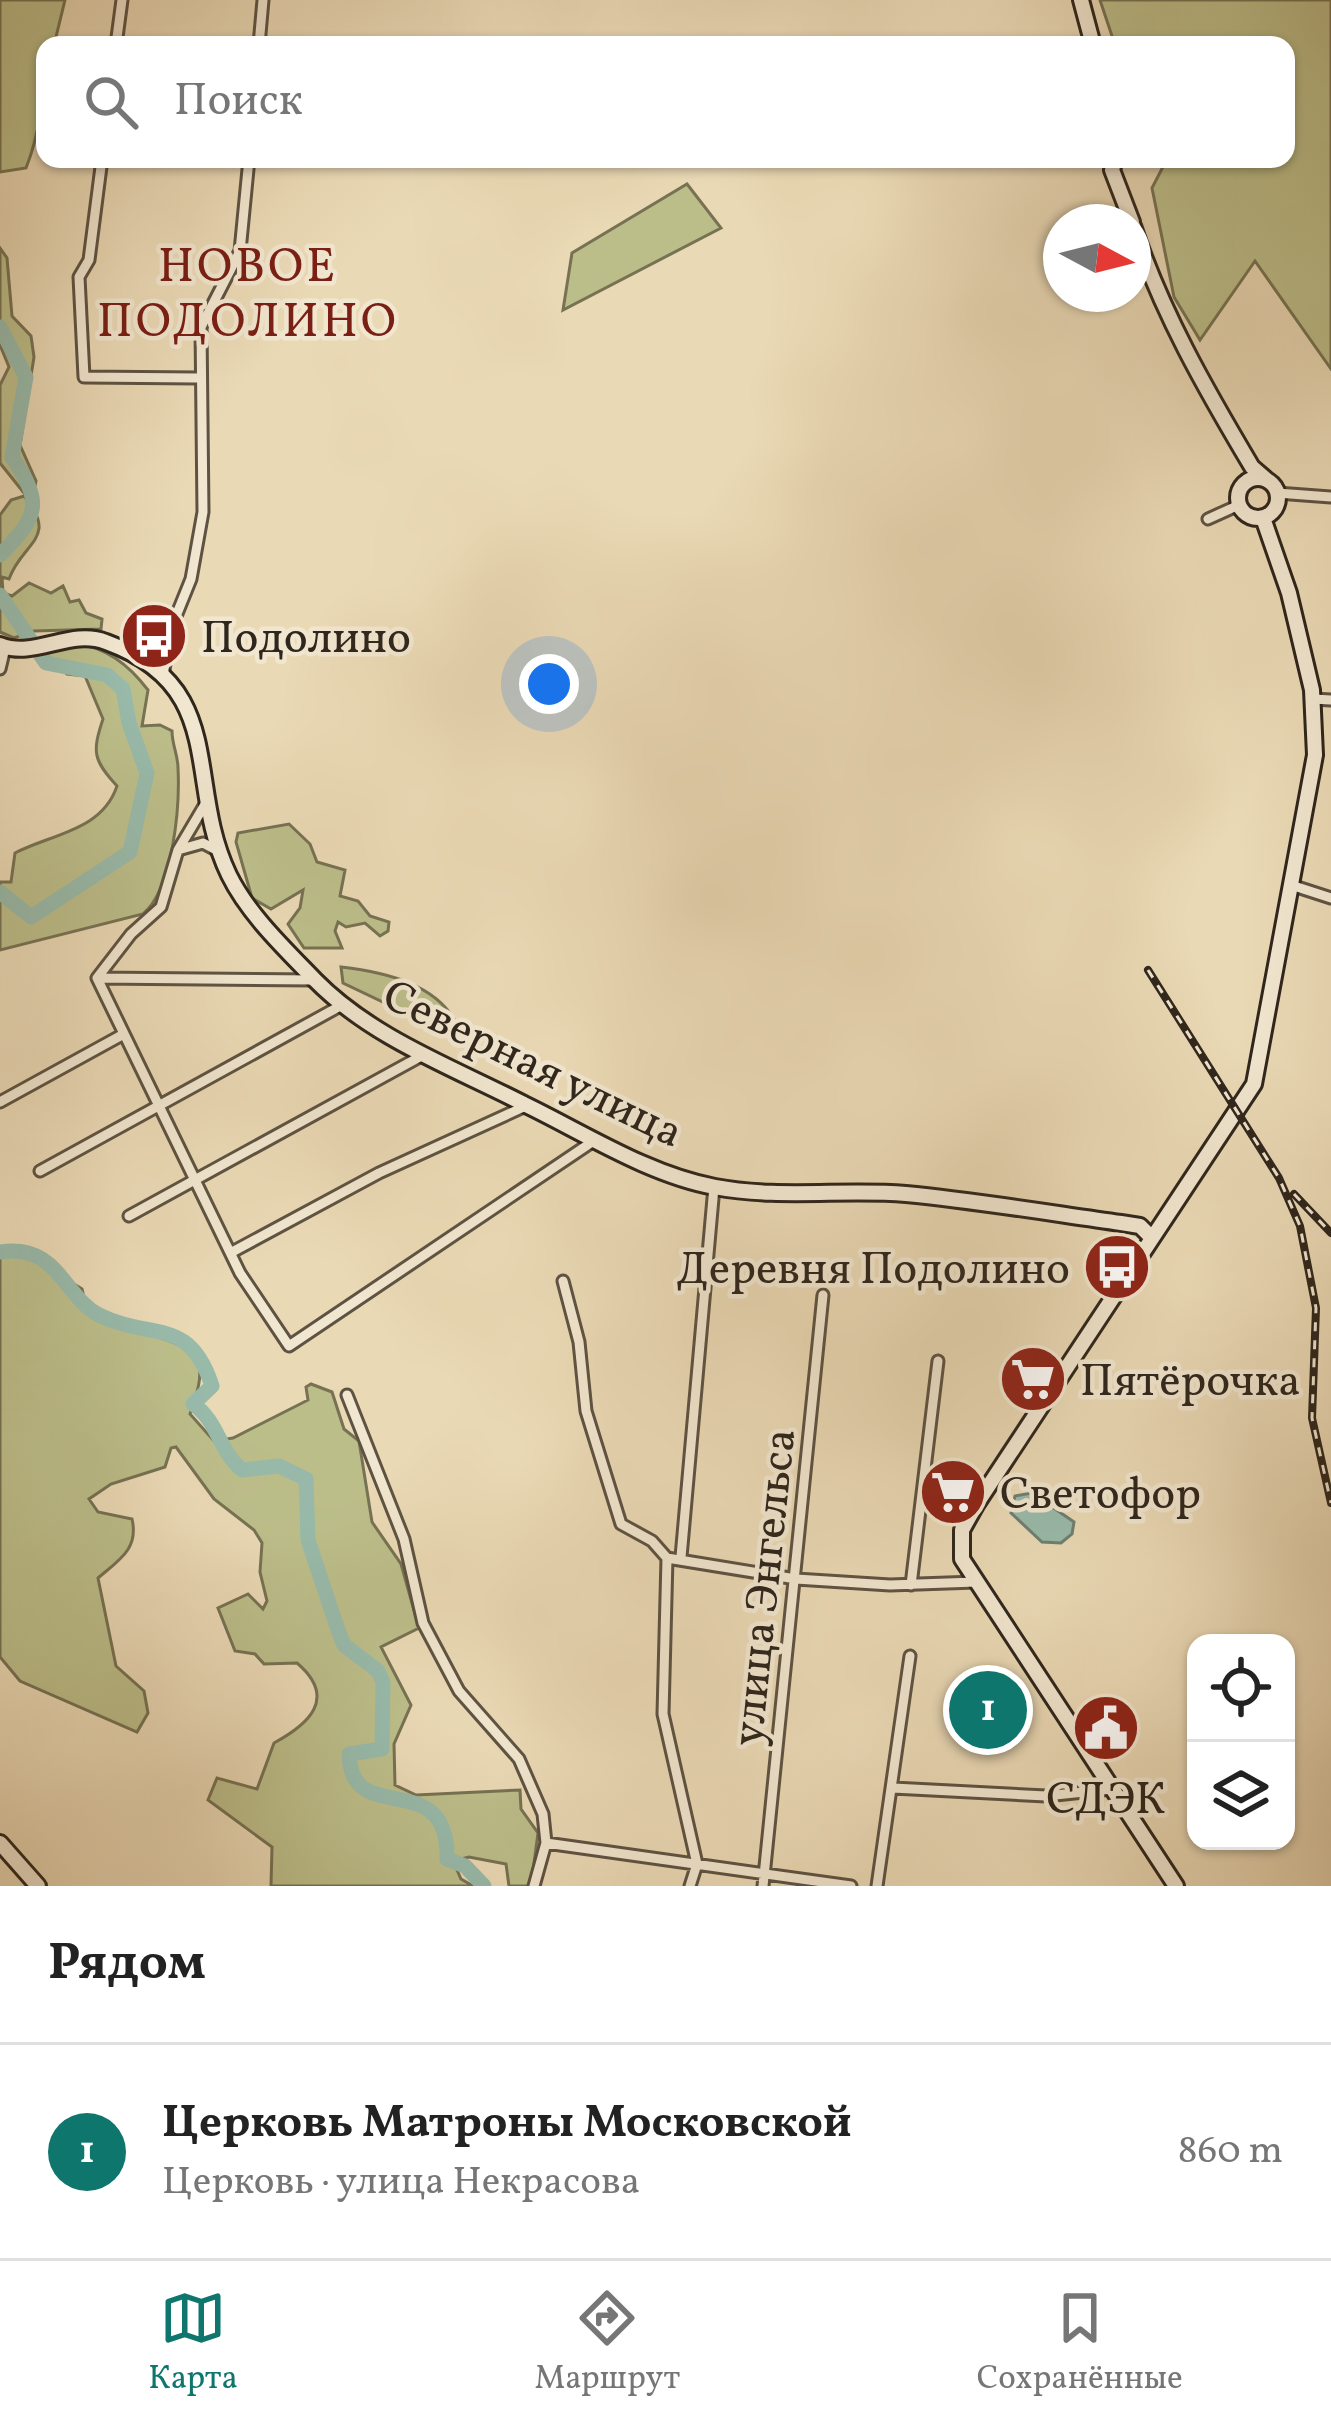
<!DOCTYPE html>
<html lang="ru">
<meta charset="utf-8">
<style>
body{margin:0;font-family:Vollkorn,serif;background:#f2f2f2;color:#222}
.controls{position:absolute;right:36px;bottom:36px;display:grid;overflow:hidden;border-radius:24px;box-shadow:0 3px 9px #0004}
.controls button{width:108px;height:108px;display:grid;place-items:center;padding:0;border:0;border-bottom:3px solid #e0e0e0;background:#fff;color:#222;font:60px sans-serif}
.compass{position:absolute;left:1043px;top:204px;width:108px;height:108px;border-radius:50%;background:#fff;box-shadow:0 3px 9px #0004;rotate:97deg}
.you{position:absolute;left:549px;top:684px;width:42px;height:42px;margin:-30px;border:9px solid #fff;border-radius:50%;background:#1a73e8;box-shadow:0 0 0 18px #1a73e833}
.badge{display:grid;place-items:center;width:78px;height:78px;border-radius:50%;background:#0f766e;color:#fff;font-size:39px;font-weight:700}
.pin{position:absolute;translate:-50% -50%;border:6px solid #fff;box-shadow:0 3px 12px #0006}
.list{margin:0;padding:0;list-style:none}
h2{display:flex;justify-content:space-between;align-items:center;height:156px;margin:0;padding:0 48px;font-size:51px}
h2 small{font-size:39px;font-weight:400;color:#767676}
.list li{display:grid;grid-template-columns:78px 1fr auto;gap:36px;align-items:center;box-sizing:border-box;height:216px;padding:0 48px;border-top:3px solid #e0e0e0}
.list b{display:block;font-size:45px;white-space:nowrap}
.list p{margin:0;font-size:39px;white-space:nowrap;color:#767676}
.list em{font-size:39px;font-style:normal;color:#767676}
.icon{flex:none;width:66px;height:66px;fill:none;stroke:currentColor;stroke-width:2;stroke-linecap:round;stroke-linejoin:round}
.map{position:relative;flex:none;width:1331px;height:1886px;overflow:hidden}
.search{position:absolute;background:#fff;box-shadow:0 3px 9px #0004;left:36px;right:36px;top:36px;height:132px;display:flex;align-items:center;gap:30px;box-sizing:border-box;padding:0 42px;border-radius:24px;color:#767676;font-size:45px}
.sheet{height:372px;background:#fff}
nav{display:flex;justify-content:space-around;align-items:center;box-sizing:border-box;height:168px;border-top:3px solid #e0e0e0;background:#fff;font-size:33px;color:#767676}
nav a{display:grid;justify-items:center;gap:6px}
nav .on{color:#0f766e}
.map>svg:first-child{display:block}
.green{fill:#bcbe8a;stroke:#767253;stroke-width:3}
.water{fill:#98baaa;stroke:#6e7f71;stroke-width:3}
.lines{fill:none;stroke-linecap:round;stroke-linejoin:round}
.river{stroke:#98baaa;stroke-width:15}
.street-casing{stroke:#5e5342;stroke-width:15}
.secondary-casing{stroke:#2f261c;stroke-width:20}
.street{stroke:#f1e6cf;stroke-width:9}
.secondary{stroke:#f1e6cf;stroke-width:14}
.rail-casing{stroke:#2f261c;stroke-width:8}
.rail{stroke:#f1e6cf;stroke-width:3;stroke-dasharray:9;stroke-linecap:butt}
.labels{text-anchor:middle;stroke-width:9;stroke-linejoin:round;paint-order:stroke}
.poi-label{font-size:45px;fill:#2f261c;stroke:#f1e6cf;text-anchor:start}
.street-label{font-size:45px;fill:#2f261c;stroke:#f1e6cf}
.neighbourhood-label{font-size:48px;letter-spacing:3px;fill:#7a1f14;stroke:#f1e6cf}
</style>
<div class="map">
<svg width="1331" height="1886" viewBox="0 0 1331 1886">
<rect width="100%" height="100%" fill="#ead9b5"/>
<filter id="stains"><feTurbulence type="fractalNoise" baseFrequency=".00167" numOctaves="4"/><feColorMatrix values="0 0 0 0 .2 0 0 0 0 .09 0 0 0 0 .02 0 0 0 .5 -.17"/></filter>
<radialGradient id="worn" r=".72"><stop offset=".6" stop-color="#630" stop-opacity="0"/><stop offset="1" stop-color="#630" stop-opacity=".3"/></radialGradient>
<path class="green" d="M0 0H65L54 45H45C45 85 41 131 26 168L0 172Z
M1100 0H1331V369L1255 261 1200 340 1174 297 1152 188 1167 159H1286V45H1115Z
M687 184 721 228 563 310 572 253Z
M0 248 7 258 12 316 31 336 34 357 20 445 36 481 34 491 24 493 0 463V385L9 367 0 345Z
M24 496C60 539 22 542 9 579L2 577 3 593 12 596 29 583 51 593 63 586 70 602 79 600 86 613 102 619 101 629 34 631 14 638 0 632V515L11 500Z
M73 643C106 647 128 664 148 690L142 726 160 725 172 731C172 745 178 755 178 768 180 807 173 889 143 914L0 950V882H11L15 853C51 834 102 831 117 786 93 760 92 752 103 719L85 676 67 674 47 655V646Z
M289 824 310 844 317 862 345 870 340 896 358 901 370 916 389 922 388 931 380 936 365 923 346 927 338 922 335 931 342 948H304L288 924 300 908 303 890 271 909 252 898 236 842 238 833Z
M341 967C386 972 441 985 459 1029L406 1013 343 983Z
M0 1247 35 1260 82 1289 87 1310C110 1319 134 1330 158 1337 207 1352 206 1368 190 1414L214 1441 233 1438 308 1400 306 1387 311 1384 332 1392 344 1429 359 1441 372 1522 401 1564 419 1628 381 1647 411 1705 394 1744 395 1785 416 1795 520 1790 521 1809 538 1833 531 1886H509L506 1864 469 1857 453 1861 461 1879 473 1886H271L272 1847 208 1800 217 1778 257 1789 274 1743C307 1725 339 1699 297 1663L264 1664 255 1654 235 1651 218 1608 248 1594 263 1609 267 1601 260 1572 262 1543 254 1530 214 1499 176 1447 171 1448 165 1467 111 1484 89 1499 98 1512 132 1519C139 1549 119 1560 98 1578L116 1666 144 1691 148 1713 137 1732 20 1681 0 1657Z"/>
<path class="water" d="M1032 1493 1074 1522 1072 1534 1061 1543 1042 1542 1011 1513 1015 1496Z"/>
<g class="lines">
<path class="river" d="M0 327 26 377 12 457C43 503 39 516 0 555
M0 595 46 663 107 675 123 689 129 723 147 773 130 852 31 917 0 892
M0 1252C58 1243 63 1296 99 1315 151 1341 189 1315 212 1386L193 1404C218 1421 219 1451 242 1470L279 1466 306 1479 308 1540 338 1630 344 1645 378 1671 383 1682 382 1749 349 1754C350 1830 449 1764 447 1859L465 1866 484 1886"/>
<defs>
<path id="street" d="M116 45 122 0
M259 45 263 0
M102 159 89 260 79 277 84 377 198 378
M1277 493 1331 497
M1208 519 1239 505
M135 658 148 641 170 638
M0 669 5 648
M163 675 172 626 191 579 203 512 201 327 240 251 249 159
M1313 699 1331 700
M178 850 207 801
M220 852 203 843 178 850 161 907 131 934 97 978 240 1273 289 1346 595 1140
M1294 886 1331 898
M97 978 315 980
M0 1102 122 1035
M40 1171 342 1005
M129 1216 425 1054
M234 1251 379 1173 528 1105
M563 1281 579 1342 586 1411 621 1524 652 1541 667 1558 796 1579 890 1585 976 1582
M347 1395 404 1539 423 1623 459 1691 519 1759 543 1814 546 1843 534 1886
M681 1557 714 1187
M667 1558 663 1714 697 1864 690 1886
M911 1585 938 1361
M893 1788 1046 1796 1112 1789
M546 1843 851 1886
M763 1886 823 1295
M877 1886 910 1656"/>
<path id="secondary" d="M1081 0 1093 45
M1115 159 1112 170 1132 222
M1133 226C1162 313 1205 388 1252 467L1267 480
M1238 498a20 20 0 1 1 40 0a20 20 0 1 1-40 0Z
M0 645C35 659 70 628 106 642 230 687 184 782 229 875 248 914 285 949 315 980 372 1038 452 1067 524 1104 584 1133 649 1175 715 1187 778 1199 843 1189 906 1194 978 1201 1050 1213 1121 1223L1140 1226 1152 1238
M0 1843 38 1886
M1176 1886 962 1559V1530L976 1505 1254 1084 1315 755 1312 690 1289 593 1263 518"/>
</defs>
<use href="#street" class="street-casing"/>
<use href="#secondary" class="secondary-casing"/>
<use href="#street" class="street"/>
<use href="#secondary" class="secondary"/>
<defs>
<path id="rail" d="M1148 970 1279 1178 1300 1226 1316 1308 1312 1418 1331 1503
M1294 1194 1331 1233"/>
</defs>
<use href="#rail" class="rail-casing"/>
<use href="#rail" class="rail"/>
</g>
<defs>
<symbol id="bus-disc" viewBox="-11 -11 22 22"><circle r="9.5" fill="#8f2418" stroke="#f1e6cf"/><path d="M-5-6H5V4H4V6H2V4H-2V6H-4V4H-5ZM-3.5-4V0h7V-4ZM-3.5 1.2v1.5H-2V1.2ZM2 1.2v1.5H3.5V1.2Z" fill="#fff"/></symbol>
<symbol id="supermarket-disc" viewBox="-11 -11 22 22"><circle r="9.5" fill="#8f2418" stroke="#f1e6cf"/><path d="M-6-5.5h2.5l.6 2H6L4.5 2H-2.5L-4.4-4H-6ZM-1.5 3.2a1.3 1.3 0 1 0 .1 0ZM3 3.2a1.3 1.3 0 1 0 .1 0Z" fill="#fff"/></symbol>
<symbol id="civic-disc" viewBox="-11 -11 22 22"><circle r="9.5" fill="#8f2418" stroke="#f1e6cf"/><path d="M-.6-6.5H3V-4.5H.6V-3L4-1V1h2V6H-6V1h2V-1L-.6-3ZM-1.2 2.5V6h2.4V2.5Z" fill="#fff"/></symbol>
</defs>
<g fill-rule="evenodd">
<use href="#bus-disc" x="116" y="598" width="76" height="76"/>
<use href="#bus-disc" x="1079" y="1229" width="76" height="76"/>
<use href="#supermarket-disc" x="995" y="1341" width="76" height="76"/>
<use href="#supermarket-disc" x="915" y="1454" width="76" height="76"/>
<use href="#civic-disc" x="1068" y="1690" width="76" height="76"/>
</g>
<g class="labels">
<g class="poi-label">
<text x="201" y="652">Подолино</text>
<text x="1070" y="1283" text-anchor="end">Деревня Подолино</text>
<text x="1080" y="1395">Пятёрочка</text>
<text x="1000" y="1508">Светофор</text>
<text x="1106" y="1813" text-anchor="middle">СДЭК</text>
</g>
<g class="street-label">
<text transform="translate(534 1062) rotate(26)" y="16">Северная улица</text>
<text transform="translate(762 1587) rotate(-84)" y="16">улица Энгельса</text>
</g>
<g class="neighbourhood-label">
<text x="248" y="281">НОВОЕ<tspan x="248" dy="55">ПОДОЛИНО</tspan></text>
</g>
</g>
<rect width="100%" height="100%" filter="url(#stains)"/>
<rect width="100%" height="100%" fill="url(#worn)"/>
</svg>
<div class="controls">
<button><svg class="icon" aria-label="locate" viewBox="0 0 24 24"><circle cx="12" cy="12" r="6"/><path d="M12 2v4M12 18v4M2 12h4M18 12h4"/></svg></button>
<button><svg class="icon" aria-label="layers" viewBox="0 0 24 24"><path d="M12 4l9 5-9 5-9-5zM3 14l9 5 9-5"/></svg></button>
</div>
<svg class="compass" viewBox="-18 -18 36 36"><path d="M0-13l5 13h-10z" fill="#e53935"/><path d="M0 13l5-13h-10z" fill="#767676"/></svg>
<div class="you"></div>
<div class="pin badge" style="left:988px;top:1710px">1</div>
<div class="search"><svg class="icon" aria-label="search" viewBox="0 0 24 24"><circle cx="10" cy="10" r="6"/><path d="M15 15l6 6"/></svg>Поиск</div>
</div>
<section class="sheet">
<h2>Рядом<small></small></h2>
<ul class="list">
<li><span class="badge">1</span><div><b>Церковь Матроны Московской</b><p>Церковь · улица Некрасова</p></div><em>860 m</em></li>
</ul>
</section>
<nav>
<a class="on"><svg class="icon" aria-label="map" viewBox="0 0 24 24"><path d="M3 6l6-2 6 2 6-2v14l-6 2-6-2-6 2zM9 4v14M15 6v14"/></svg>Карта</a>
<a><svg class="icon" aria-label="directions" viewBox="0 0 24 24"><path d="M12 3l9 9-9 9-9-9zM9 14v-3h6M13 9l2 2-2 2"/></svg>Маршрут</a>
<a><svg class="icon" aria-label="saved" viewBox="0 0 24 24"><path d="M7 4h10v16l-5-4-5 4z"/></svg>Сохранённые</a>
</nav>
